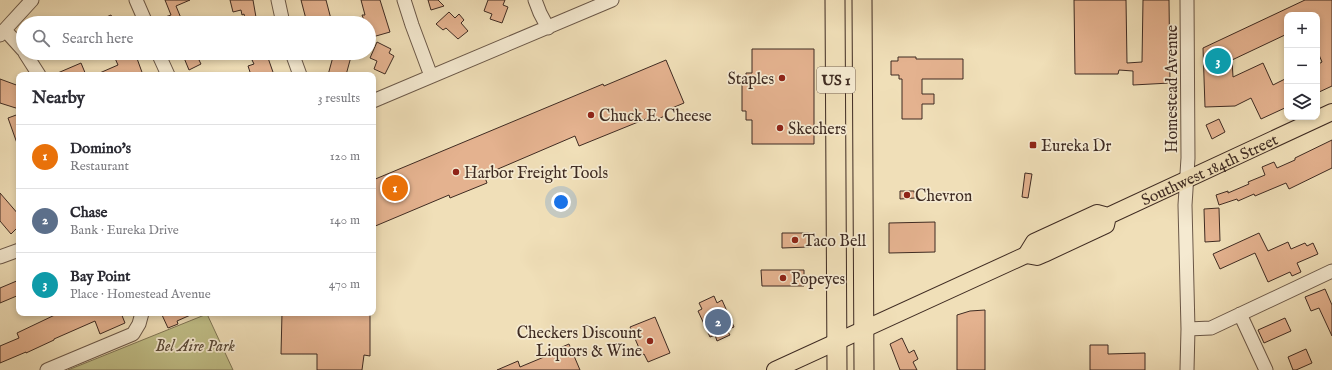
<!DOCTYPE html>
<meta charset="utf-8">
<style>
body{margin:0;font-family:"IM FELL English",serif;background:#f7f7f7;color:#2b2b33}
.controls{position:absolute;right:12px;top:12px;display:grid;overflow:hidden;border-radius:8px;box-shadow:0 2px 6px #0003}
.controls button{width:36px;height:36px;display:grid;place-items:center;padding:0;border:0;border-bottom:1px solid #e1e1e2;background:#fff;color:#2b2b33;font:20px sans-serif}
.you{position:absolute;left:561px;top:202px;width:14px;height:14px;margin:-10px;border:3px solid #fff;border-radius:50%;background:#1a73e8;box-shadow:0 0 0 6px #1a73e833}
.badge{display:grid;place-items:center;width:26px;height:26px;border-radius:50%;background:#7c3aed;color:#fff;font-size:13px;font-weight:700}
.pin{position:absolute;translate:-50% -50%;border:2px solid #fff;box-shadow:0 1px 4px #0006}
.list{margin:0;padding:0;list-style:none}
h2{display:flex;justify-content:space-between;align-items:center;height:52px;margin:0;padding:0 16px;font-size:17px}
h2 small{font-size:13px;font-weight:400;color:#7c7c81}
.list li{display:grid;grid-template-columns:26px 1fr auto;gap:12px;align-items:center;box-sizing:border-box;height:64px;padding:0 16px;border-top:1px solid #e1e1e2}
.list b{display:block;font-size:15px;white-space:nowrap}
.list p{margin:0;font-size:13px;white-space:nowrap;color:#7c7c81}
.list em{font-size:13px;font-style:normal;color:#7c7c81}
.icon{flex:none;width:22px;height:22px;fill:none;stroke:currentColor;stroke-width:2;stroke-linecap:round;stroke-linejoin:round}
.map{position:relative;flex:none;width:1332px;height:370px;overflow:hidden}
.search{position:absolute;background:#fff;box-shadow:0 2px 6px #0003;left:16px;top:16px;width:360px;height:44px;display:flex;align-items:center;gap:10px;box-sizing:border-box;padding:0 14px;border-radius:22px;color:#7c7c81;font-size:15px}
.panel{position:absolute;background:#fff;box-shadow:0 2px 6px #0003;left:16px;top:72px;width:360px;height:244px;border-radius:8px}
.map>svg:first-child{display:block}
.green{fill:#c1c089;stroke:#807656}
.building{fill:#e4b28f;stroke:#3f2b22}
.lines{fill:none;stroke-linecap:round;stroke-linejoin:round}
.minor-casing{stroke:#6b5848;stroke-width:15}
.major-casing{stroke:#3f2b22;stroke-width:18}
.highway-casing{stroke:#3f2b22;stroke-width:21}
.minor{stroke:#f5ead1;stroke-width:13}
.major{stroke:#f0dfb8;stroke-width:16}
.highway{stroke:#f0dfb8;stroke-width:19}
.poi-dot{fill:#8f2418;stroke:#f5ead1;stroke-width:1.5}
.labels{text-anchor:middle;stroke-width:3.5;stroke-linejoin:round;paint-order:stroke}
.shield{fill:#f5ead1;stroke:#766456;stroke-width:1}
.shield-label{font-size:15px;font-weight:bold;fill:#3f2b22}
.poi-label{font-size:16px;fill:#3f2b22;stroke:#f5ead1;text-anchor:start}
.street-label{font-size:16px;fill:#3f2b22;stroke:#f5ead1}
.park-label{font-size:16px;font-style:italic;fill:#594937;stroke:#f5ead1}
</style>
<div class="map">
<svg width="1332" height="370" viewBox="0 0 1332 370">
<rect width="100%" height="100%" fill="#f0dfb8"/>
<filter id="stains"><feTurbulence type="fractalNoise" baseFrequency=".005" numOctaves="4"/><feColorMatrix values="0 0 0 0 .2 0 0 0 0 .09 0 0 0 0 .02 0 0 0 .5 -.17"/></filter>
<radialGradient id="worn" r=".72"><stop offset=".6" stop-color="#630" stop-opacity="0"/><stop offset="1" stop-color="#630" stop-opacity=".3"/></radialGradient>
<path class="green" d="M207 314 233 370H68Z"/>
<path class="building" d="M165 0H190L176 6 183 23H168L165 17 171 15Z
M230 0H253L257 23H246L244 14 242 15 241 10 233 12Z
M301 0H326L331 19 307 23Z
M361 0H380L390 32 369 38V23H365L362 15H365Z
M428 0H438L444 6 431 10Z
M488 0H505L503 5 508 7 502 23 490 19 492 14 484 11Z
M1074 0H1126L1127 63 1142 62 1143 0H1169L1170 83 1133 85V71L1119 70 1118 74H1075Z
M1305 0H1332V86L1317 93V65L1322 62 1317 50V15H1287V34L1232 60 1233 77 1263 63 1273 85 1287 78V107L1261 119 1251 98 1235 106 1205 107 1203 48Z
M449 12 455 18 459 14 464 20 461 23 468 31 458 39 446 28 443 30 436 24Z
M111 15 115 23H92Z
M377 42 391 49 389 53 394 56 385 74 374 69 377 61 370 58Z
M752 49H814V144H752V120H746V111H742V82H746V73H752Z
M117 53H135L143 75H95L118 65 114 56 118 55Z
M182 53H216L199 60 201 64 189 70Z
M334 53H352L346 75H328Z
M267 55 274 75H251L248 66 254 64 252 60Z
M898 57H916V59H963V79H922V94H934V104H922V119H902V79H899V75H891V61H898Z
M666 60 684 103 665 111 667 115 651 122 648 118 579 146 575 136 484 175 487 183 450 198 449 195 373 227V180L555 104 603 84 604 86Z
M81 63 86 75H53Z
M0 79 19 86V109L0 103Z
M19 114V146H18L8 118Z
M1219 119 1225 132 1212 139 1206 125Z
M1332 140V168L1289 189 1286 183 1255 196 1254 194 1238 201 1237 199 1219 205 1216 195 1228 191V193L1249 184 1248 182 1265 175 1262 167 1274 162 1277 168 1295 160V158Z
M1025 173 1032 174 1028 198 1022 197Z
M900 191H914L915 198 900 199Z
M0 193 19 215V226L11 234 0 221Z
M1219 208 1220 241 1205 242 1204 209Z
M935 222V252L889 253V223Z
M782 233H809V247L782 248Z
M1259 233 1268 251 1288 242 1291 249 1305 243 1307 246 1313 243 1318 254 1297 263 1301 272 1292 276 1290 272 1268 282 1255 253 1220 269 1213 254Z
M761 270H804V286H762Z
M19 280V295L0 303V288Z
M1325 289 1332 305V336L1319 308 1311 311 1305 297Z
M714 296 717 303 722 300 734 327 727 330 730 335 717 341 715 335 710 337 698 311 702 309 699 303Z
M985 310V370H957V315L970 311Z
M59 313H121L125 323 100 334 95 321 54 339V340L26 353V352L0 363V346L19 338 17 333Z
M167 313H195L177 321 178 324 168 328 162 315Z
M282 313H370V356L364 355 362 370H317V354H281Z
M655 317 670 353 648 362 644 354 642 355 630 327Z
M1285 318 1291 331 1264 343 1258 330Z
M902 338 909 353 914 350 918 359 913 362 917 370H900L890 344Z
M569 344 580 370H497L518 361 520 367 556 352 555 350Z
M1090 345H1108V354L1145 353V370H1090Z
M1306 349 1312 363 1296 370H1293L1288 357Z"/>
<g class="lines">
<defs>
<path id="minor" d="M136 0 146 23
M278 0 283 23
M404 0 412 25 431 76
M535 0 540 13 548 28
M1187 0 1188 158 1185 205 1188 329 1187 370
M5 30 23 50
M0 35 32 0
M25 53 39 75
M158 53 168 75
M292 53 300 75
M373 101 612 0
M0 257 19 250
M1240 314 1266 370
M1188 329 1211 328 1332 271
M47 370 133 334 139 324 142 313"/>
<g id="major">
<path id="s1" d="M1108 216 1106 225 1044 254 1037 257 1026 255 1034 242 1097 213 1108 216 1332 112"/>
<path d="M775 370 1026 255"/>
</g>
<path id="highway" d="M835 0 837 370
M862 0 864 370"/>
</defs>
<use href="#minor" class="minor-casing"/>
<use href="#major" class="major-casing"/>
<use href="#highway" class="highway-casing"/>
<use href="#minor" class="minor"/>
<use href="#major" class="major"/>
<use href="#highway" class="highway"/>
</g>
<g class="poi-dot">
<circle cx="782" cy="78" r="4"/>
<circle cx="591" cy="115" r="4"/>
<circle cx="780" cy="128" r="4"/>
<rect x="1029" y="141" width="8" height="8" rx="2"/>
<circle cx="456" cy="172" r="4"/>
<circle cx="907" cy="195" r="4"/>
<circle cx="795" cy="240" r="4"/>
<circle cx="783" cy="278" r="4"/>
<circle cx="650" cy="341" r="4"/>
</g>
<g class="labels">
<rect class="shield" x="817" y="67" width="38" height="26" rx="3"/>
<g class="shield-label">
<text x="836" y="85">US 1</text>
</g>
<g class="poi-label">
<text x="774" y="84" text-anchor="end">Staples</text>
<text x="599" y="121">Chuck E. Cheese</text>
<text x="788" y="134">Skechers</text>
<text x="1041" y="151">Eureka Dr</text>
<text x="464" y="178">Harbor Freight Tools</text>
<text x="915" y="201">Chevron</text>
<text x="803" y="246">Taco Bell</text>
<text x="791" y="284">Popeyes</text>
<text x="642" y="338" text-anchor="end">Checkers Discount<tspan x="642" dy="18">Liquors &amp; Wine</tspan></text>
</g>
<g class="street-label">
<text transform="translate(1171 89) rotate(-90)" y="6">Homestead Avenue</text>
<text dy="6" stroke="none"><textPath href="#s1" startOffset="304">Southwest 184th Street</textPath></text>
</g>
<g class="park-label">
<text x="195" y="351">Bel Aire Park</text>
</g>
</g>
<rect width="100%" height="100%" filter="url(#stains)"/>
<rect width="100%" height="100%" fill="url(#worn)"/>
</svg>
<div class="controls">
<button>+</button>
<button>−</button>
<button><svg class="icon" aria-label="layers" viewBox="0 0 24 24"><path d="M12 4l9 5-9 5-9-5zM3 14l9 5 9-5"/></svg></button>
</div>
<div class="you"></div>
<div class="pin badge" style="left:395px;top:188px;background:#e8710a">1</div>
<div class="pin badge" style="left:718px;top:322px;background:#5c6f8a">2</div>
<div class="pin badge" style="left:1218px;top:61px;background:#0f9aa8">3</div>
<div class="search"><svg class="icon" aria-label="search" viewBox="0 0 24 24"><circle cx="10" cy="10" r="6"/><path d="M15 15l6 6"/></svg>Search here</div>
<section class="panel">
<h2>Nearby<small>3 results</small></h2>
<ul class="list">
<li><span class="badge" style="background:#e8710a">1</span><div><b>Domino's</b><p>Restaurant</p></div><em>120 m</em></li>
<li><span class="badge" style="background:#5c6f8a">2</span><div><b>Chase</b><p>Bank · Eureka Drive</p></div><em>140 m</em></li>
<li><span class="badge" style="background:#0f9aa8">3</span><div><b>Bay Point</b><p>Place · Homestead Avenue</p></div><em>470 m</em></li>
</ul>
</section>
</div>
